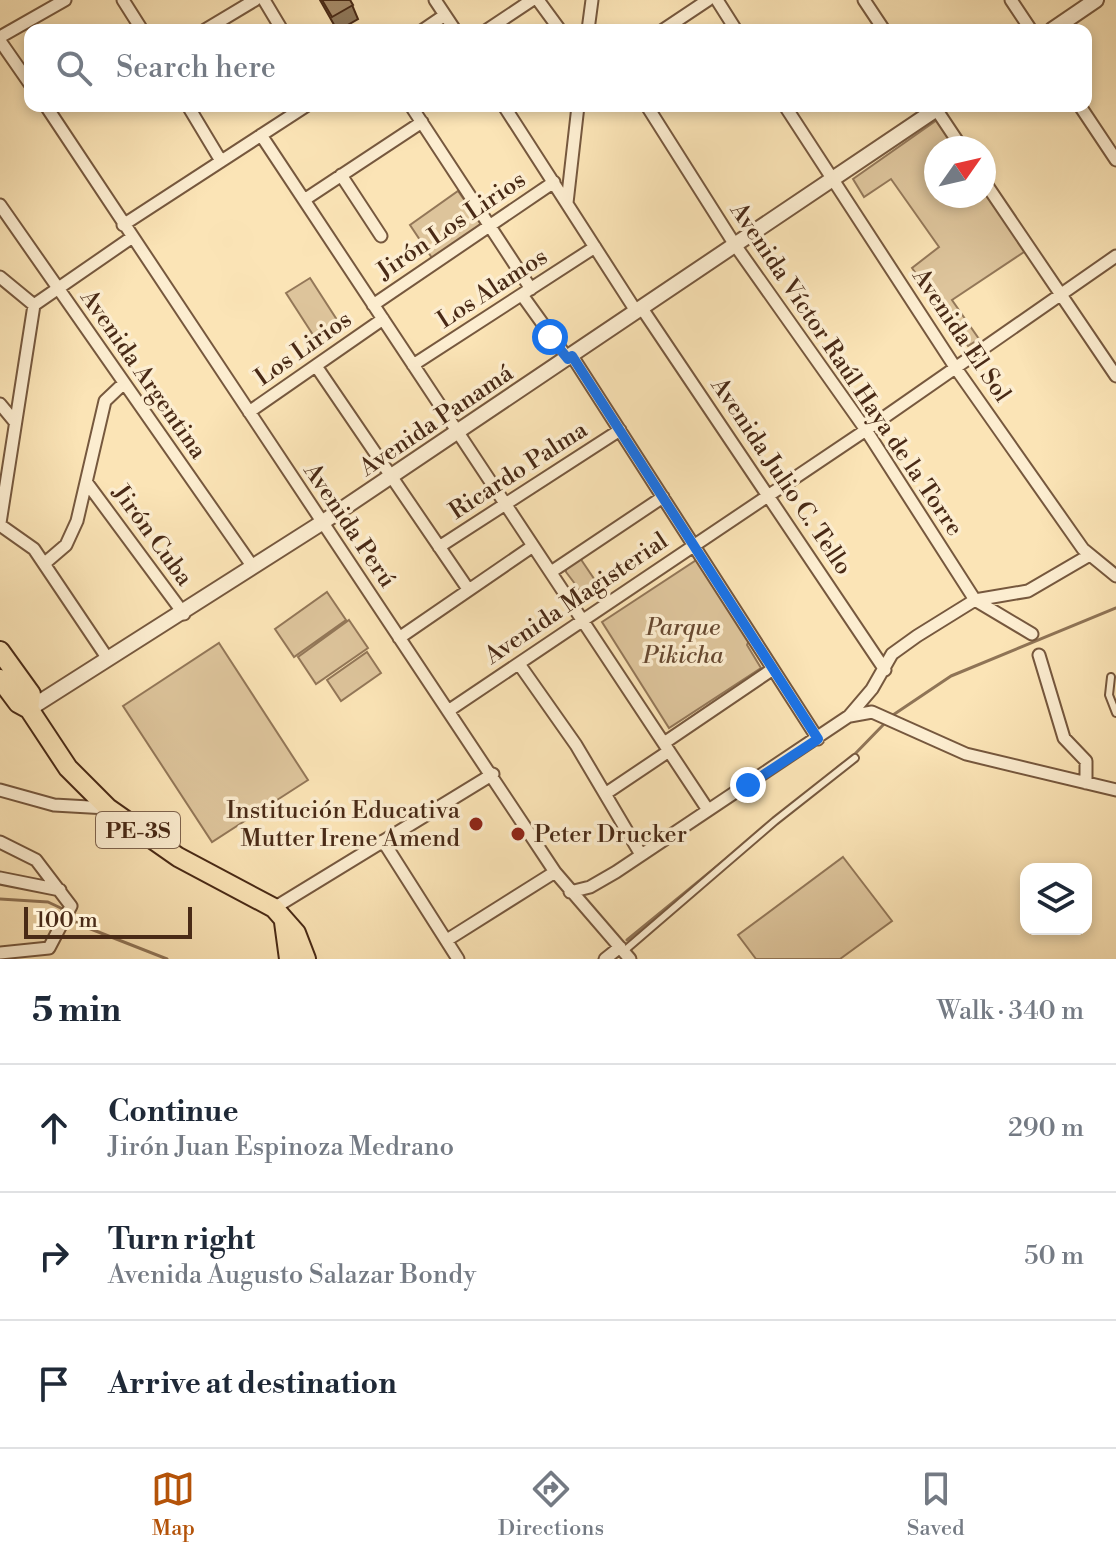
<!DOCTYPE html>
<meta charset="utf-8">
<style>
body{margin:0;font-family:"Libre Bodoni",serif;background:#f6f6f7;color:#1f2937}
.controls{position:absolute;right:24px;bottom:24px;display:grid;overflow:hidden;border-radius:16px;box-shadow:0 4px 12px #0003}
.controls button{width:72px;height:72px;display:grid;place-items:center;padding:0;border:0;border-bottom:2px solid #e0e1e3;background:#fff;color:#1f2937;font:40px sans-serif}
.compass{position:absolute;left:924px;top:136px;width:72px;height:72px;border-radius:50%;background:#fff;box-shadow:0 4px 12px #0003;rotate:56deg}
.scale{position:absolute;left:24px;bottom:20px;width:168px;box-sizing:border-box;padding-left:8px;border:4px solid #492a16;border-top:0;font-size:22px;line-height:28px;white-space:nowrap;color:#492a16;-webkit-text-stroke:6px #fcedd0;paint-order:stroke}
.stop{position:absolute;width:24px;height:24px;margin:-18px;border:6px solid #1a73e8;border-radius:50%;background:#fff}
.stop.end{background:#1a73e8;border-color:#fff;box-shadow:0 2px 8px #0008}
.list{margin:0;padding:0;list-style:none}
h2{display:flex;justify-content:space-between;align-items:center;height:104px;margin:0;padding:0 32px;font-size:34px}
h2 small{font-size:26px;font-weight:400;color:#747a83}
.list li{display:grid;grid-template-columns:52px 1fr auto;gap:24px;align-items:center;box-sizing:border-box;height:128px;padding:0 32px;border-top:2px solid #e0e1e3}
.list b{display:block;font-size:30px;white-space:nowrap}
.list p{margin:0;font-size:26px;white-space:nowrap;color:#747a83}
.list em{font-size:26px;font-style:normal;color:#747a83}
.icon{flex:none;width:44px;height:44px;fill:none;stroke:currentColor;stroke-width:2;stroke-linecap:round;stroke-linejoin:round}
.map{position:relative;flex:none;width:1116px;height:959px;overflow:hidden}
.search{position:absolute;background:#fff;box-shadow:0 4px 12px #0003;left:24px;right:24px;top:24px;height:88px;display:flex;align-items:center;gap:20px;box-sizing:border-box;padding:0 28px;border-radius:16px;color:#747a83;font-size:30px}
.sheet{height:488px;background:#fff}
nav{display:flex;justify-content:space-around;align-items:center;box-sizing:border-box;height:112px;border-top:2px solid #e0e1e3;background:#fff;font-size:22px;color:#747a83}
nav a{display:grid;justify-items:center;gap:4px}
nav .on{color:#b45309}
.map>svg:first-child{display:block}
.green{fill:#ddc49b;stroke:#937758;stroke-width:2}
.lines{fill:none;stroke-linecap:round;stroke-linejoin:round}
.stream{stroke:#8f7456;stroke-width:3}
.service-casing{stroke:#76583e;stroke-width:10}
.minor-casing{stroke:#76583e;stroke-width:15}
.tertiary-casing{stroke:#76583e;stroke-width:18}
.trunk-casing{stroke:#492a16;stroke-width:22}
.service{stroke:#fcedd0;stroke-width:6}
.minor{stroke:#fcedd0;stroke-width:11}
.tertiary{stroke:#fcedd0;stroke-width:14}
.trunk{stroke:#fbe4b6;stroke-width:18}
.wall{fill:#8f785a;stroke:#492a16;stroke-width:2}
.building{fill:#a68b69;stroke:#492a16;stroke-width:2}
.route{stroke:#1a73e8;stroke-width:10}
.poi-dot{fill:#8f2418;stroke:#fcedd0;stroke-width:3}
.labels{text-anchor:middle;stroke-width:7;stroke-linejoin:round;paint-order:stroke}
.shield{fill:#fcedd0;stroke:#7f644e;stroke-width:2}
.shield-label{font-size:22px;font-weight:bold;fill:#492a16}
.street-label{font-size:24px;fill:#492a16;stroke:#fcedd0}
.park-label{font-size:24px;font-style:italic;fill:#674931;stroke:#fcedd0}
.poi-label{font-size:24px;fill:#492a16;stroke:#fcedd0;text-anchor:end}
</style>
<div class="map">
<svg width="1116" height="959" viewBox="0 0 1116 959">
<rect width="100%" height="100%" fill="#fbe4b6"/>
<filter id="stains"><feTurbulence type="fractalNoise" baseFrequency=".0025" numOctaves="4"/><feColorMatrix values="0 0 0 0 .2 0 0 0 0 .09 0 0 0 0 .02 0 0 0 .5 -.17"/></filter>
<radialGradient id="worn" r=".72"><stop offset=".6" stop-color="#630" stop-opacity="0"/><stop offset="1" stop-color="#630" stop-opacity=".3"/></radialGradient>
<path class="green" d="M937 120 956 148H936V196H984V188L1027 250 952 300 979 339 968 346 912 268 939 247 891 179 864 197 853 179Z
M458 191 483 227 432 258 410 225Z
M310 278 339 323 315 338 286 293Z
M701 557 750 638 747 645 761 668 669 728 602 622Z
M580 558 603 592 588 601 566 572V568Z
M327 592 346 620 294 657 275 629Z
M349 620 368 648 316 684 298 657Z
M219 643 308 780 212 842 123 706Z
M367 652 381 673 341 701 327 680Z
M843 857 892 921 840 959H756L738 935Z"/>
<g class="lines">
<path class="stream" d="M890 717 951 676 1116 608
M852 757 885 723
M0 899 48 902 65 910
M70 915 78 924 167 959
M627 940 842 764"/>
<defs>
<path id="service" d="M1111 677 1109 695 1116 713
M624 951 775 821 855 758"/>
<path id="minor" d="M123 0 142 30
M264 0 282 30
M435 0 455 30
M538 0 560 30
M717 0 736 30
M864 0 884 30
M1011 0 1031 30
M205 30 255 0
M423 30 445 15
M487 30 532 0
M588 30 592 0
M663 30 708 0
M0 37 65 0
M0 41 30 84
M46 106 555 872 630 959
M188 106 221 161
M411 106 531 289
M504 106 636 311
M647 106 735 245 866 430 975 600 1032 634
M785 106 955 367 1083 549 1116 576
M934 106 962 148
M1080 106 1116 160
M261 135 708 810
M341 175 381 236
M984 181 1116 376
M304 200 422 122
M567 203 578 106
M0 205 253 567
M123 225 306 106
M0 277 34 305
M522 295 568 359
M373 305 554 182
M641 307 885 670
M572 356 818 739
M413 365 595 247
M316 366 468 589
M0 404 15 422
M249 412 383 319
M87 483 184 614
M0 523 34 305 131 238
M0 525 34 549 108 659
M439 547 620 430
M45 563 66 545 77 521 105 401 124 383
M551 572 663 497
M399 638 533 546
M1039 655 1064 738 1086 761V783
M519 664 576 745 640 853
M448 711 866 430 1116 256
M850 716 872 712 966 754 1116 790
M664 743 773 669
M0 790 54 805 107 808
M605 794 669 751
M383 841 458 959
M0 842 36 860 71 906 49 948 0 953
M0 878 60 890
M570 892 590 887 616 872 849 716 872 689 892 654 917 636 975 600 1028 591 1088 556
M274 908 493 774
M447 940 555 872
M605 959 620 947"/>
<path id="tertiary" d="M1052 30 1096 0
M29 709 323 522 941 106"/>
<path id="trunk" d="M0 651 31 694 29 709
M0 679 18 703 29 709 68 768 108 808 178 857 274 908 296 933 306 959
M284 922 289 959"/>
</defs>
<use href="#service" class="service-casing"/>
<use href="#minor" class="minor-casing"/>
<use href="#tertiary" class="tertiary-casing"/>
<use href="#trunk" class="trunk-casing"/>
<use href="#service" class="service"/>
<use href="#minor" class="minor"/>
<use href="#tertiary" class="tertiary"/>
<use href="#trunk" class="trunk"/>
</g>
<path class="wall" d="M320 0H350L358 19 339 30H337Z"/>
<path class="building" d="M322 0H350L353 5 332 17Z"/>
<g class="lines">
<path class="route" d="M550 337 568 359 572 356 818 739 748 785"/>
</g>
<g class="poi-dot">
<circle cx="476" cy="824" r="8"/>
<circle cx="518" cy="834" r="8"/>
</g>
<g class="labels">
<rect class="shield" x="96" y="812" width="84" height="36" rx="6"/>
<g class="shield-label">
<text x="138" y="838">PE-3S</text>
</g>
<g class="street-label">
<text transform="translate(451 225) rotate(-34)" y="8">Jirón Los Lirios</text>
<text transform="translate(492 288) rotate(-33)" y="8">Los Alamos</text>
<text transform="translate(962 335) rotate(56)" y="8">Avenida El Sol</text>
<text transform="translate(303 348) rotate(-35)" y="8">Los Lirios</text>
<text transform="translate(847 369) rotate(56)" y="8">Avenida Víctor Raúl Haya de la Torre</text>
<text transform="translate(144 374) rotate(55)" y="8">Avenida Argentina</text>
<text transform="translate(436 420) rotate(-34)" y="8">Avenida Panamá</text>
<text transform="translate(518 470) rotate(-33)" y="8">Ricardo Palma</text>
<text transform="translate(782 476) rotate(56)" y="8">Avenida Julio C. Tello</text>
<text transform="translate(350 525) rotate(56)" y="8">Avenida Perú</text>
<text transform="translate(153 535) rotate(54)" y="8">Jirón Cuba</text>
<text transform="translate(576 598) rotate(-34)" y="8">Avenida Magisterial</text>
</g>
<g class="park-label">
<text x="683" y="635">Parque<tspan x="683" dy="28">Pikicha</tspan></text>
</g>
<g class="poi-label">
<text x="460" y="818">Institución Educativa<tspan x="460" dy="28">Mutter Irene Amend</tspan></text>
<text x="534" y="842" text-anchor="start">Peter Drucker</text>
</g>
</g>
<rect width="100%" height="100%" filter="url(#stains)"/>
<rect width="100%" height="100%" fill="url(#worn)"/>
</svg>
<div class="controls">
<button><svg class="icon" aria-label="layers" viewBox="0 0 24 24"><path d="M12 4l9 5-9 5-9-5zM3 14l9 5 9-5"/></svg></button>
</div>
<svg class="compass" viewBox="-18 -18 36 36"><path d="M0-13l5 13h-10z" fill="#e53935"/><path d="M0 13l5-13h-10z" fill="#747a83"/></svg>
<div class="scale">100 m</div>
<div class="stop" style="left:550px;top:337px"></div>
<div class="stop end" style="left:748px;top:785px"></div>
<div class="search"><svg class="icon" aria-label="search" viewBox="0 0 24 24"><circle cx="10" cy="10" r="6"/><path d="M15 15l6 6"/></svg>Search here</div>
</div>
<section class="sheet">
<h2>5 min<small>Walk · 340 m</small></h2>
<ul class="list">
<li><svg class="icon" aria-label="ahead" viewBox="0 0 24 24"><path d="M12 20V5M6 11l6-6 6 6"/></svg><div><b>Continue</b><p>Jirón Juan Espinoza Medrano</p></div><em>290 m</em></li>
<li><svg class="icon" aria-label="right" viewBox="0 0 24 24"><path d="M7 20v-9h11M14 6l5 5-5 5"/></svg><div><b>Turn right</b><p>Avenida Augusto Salazar Bondy</p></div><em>50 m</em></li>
<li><svg class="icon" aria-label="arrive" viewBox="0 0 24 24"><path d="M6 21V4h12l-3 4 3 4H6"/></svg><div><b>Arrive at destination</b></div></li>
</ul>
</section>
<nav>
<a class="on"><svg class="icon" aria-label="map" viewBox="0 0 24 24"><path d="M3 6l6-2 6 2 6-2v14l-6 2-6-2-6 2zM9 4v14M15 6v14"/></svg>Map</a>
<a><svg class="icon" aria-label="directions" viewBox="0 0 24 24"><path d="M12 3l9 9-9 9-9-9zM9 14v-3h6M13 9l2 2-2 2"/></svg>Directions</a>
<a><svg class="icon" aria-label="saved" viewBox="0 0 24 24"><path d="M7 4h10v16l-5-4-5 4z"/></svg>Saved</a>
</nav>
